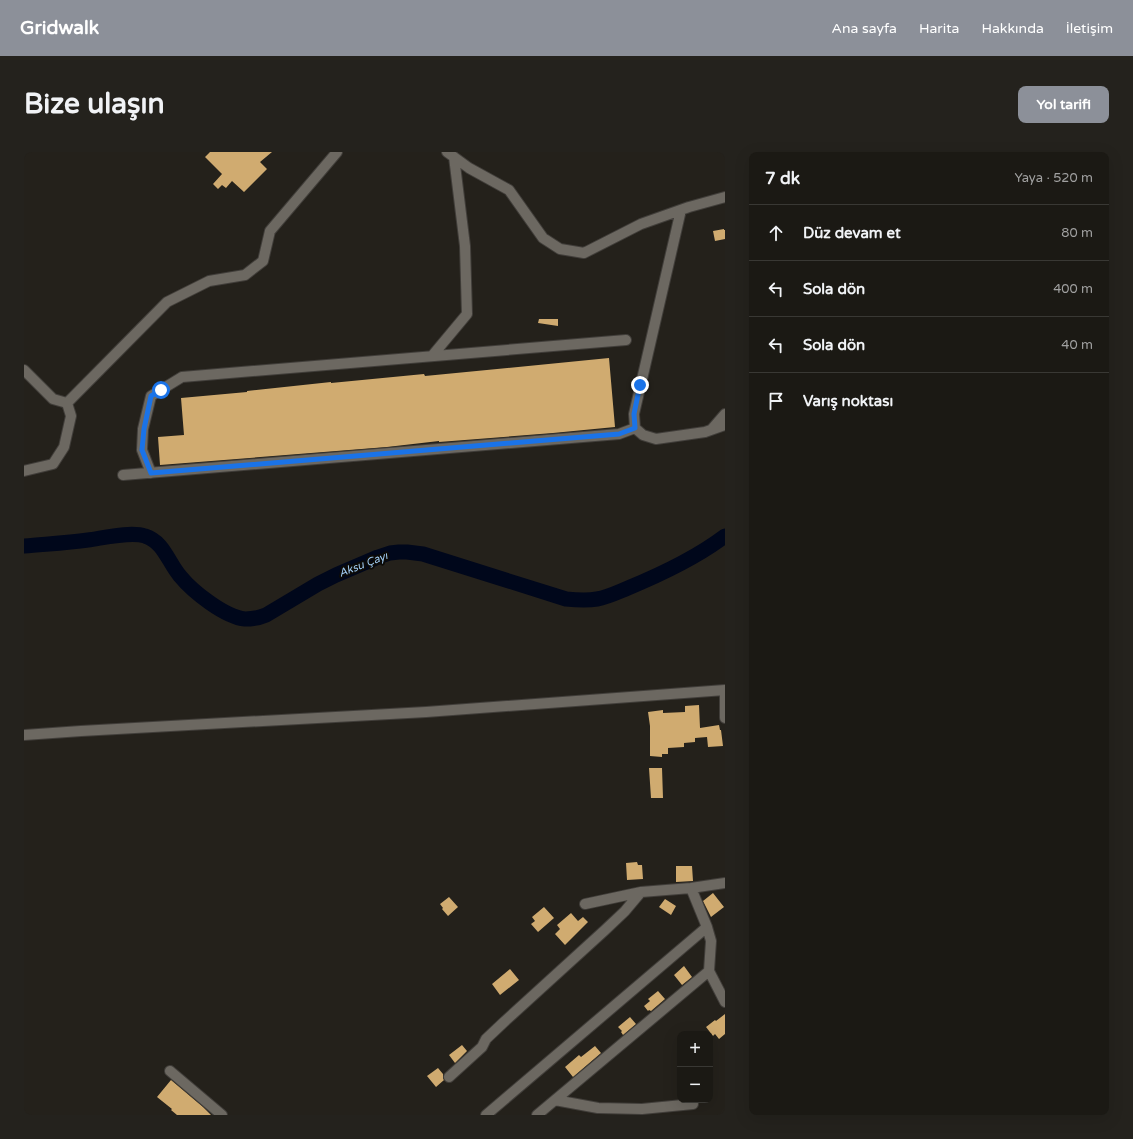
<!DOCTYPE html>
<html lang="tr">
<meta charset="utf-8">
<style>
body{margin:0;font-family:"Varela Round",sans-serif;background:#24221d;color:#f1f3f6}
.controls{position:absolute;right:12px;bottom:12px;display:grid;overflow:hidden;border-radius:8px;box-shadow:0 4px 16px #0002}
.controls button{width:36px;height:36px;display:grid;place-items:center;padding:0;border:0;border-bottom:1px solid #393834;background:#1b1914;color:#f1f3f6;font:20px sans-serif}
.stop{position:absolute;width:12px;height:12px;margin:-9px;border:3px solid #1a73e8;border-radius:50%;background:#fff}
.stop.end{background:#1a73e8;border-color:#fff;box-shadow:0 1px 4px #0008}
.list{margin:0;padding:0;list-style:none}
h2{display:flex;justify-content:space-between;align-items:center;height:52px;margin:0;padding:0 16px;font-size:17px}
h2 small{font-size:13px;font-weight:400;color:#a0a0a0}
.list li{display:grid;grid-template-columns:26px 1fr auto;gap:12px;align-items:center;box-sizing:border-box;height:56px;padding:0 16px;border-top:1px solid #393834}
.list b{display:block;font-size:15px;white-space:nowrap}
.list em{font-size:13px;font-style:normal;color:#a0a0a0}
.icon{flex:none;width:22px;height:22px;fill:none;stroke:currentColor;stroke-width:2;stroke-linecap:round;stroke-linejoin:round}
.map{position:relative;flex:none;width:701px;height:963px;overflow:hidden;border-radius:8px}
header{display:flex;align-items:center;gap:24px;box-sizing:border-box;height:56px;padding:0 20px;background:#8c9099;color:#fff}
header strong{font-size:19px}
nav{display:flex;gap:22px;margin-inline-start:auto;font-size:14px}
.intro{display:flex;align-items:center;justify-content:space-between;box-sizing:border-box;height:96px;padding:0 24px}
h1{margin:0;font-size:28px}
.button{padding:10px 18px;border-radius:8px;background:#8c9099;color:#fff;font-size:14px;font-weight:700}
main{display:flex;gap:24px;padding:0 24px}
aside{flex:1;background:#1b1914;border-radius:8px;box-shadow:0 4px 16px #0002}
.map>svg:first-child{display:block}
.lines{fill:none;stroke-linecap:round;stroke-linejoin:round}
.river{stroke:#00071b;stroke-width:15}
.building{fill:#d0ab70}
.minor-casing{stroke:#413e3a;stroke-width:12}
.minor{stroke:#6c6861;stroke-width:10}
.route{stroke:#1a73e8;stroke-width:5}
.labels{text-anchor:middle;stroke-width:4;stroke-linejoin:round;paint-order:stroke}
.water-label{font-size:11px;font-style:italic;fill:#a0cbf2;stroke:#0c0b08}
</style>
<header>
<strong>Gridwalk</strong>
<nav><a>Ana sayfa</a><a>Harita</a><a>Hakkında</a><a>İletişim</a></nav>
</header>
<div class="intro"><h1>Bize ulaşın</h1><a class="button">Yol tarifi</a></div>
<main>
<div class="map">
<svg width="701" height="963" viewBox="0 0 701 963">
<rect width="100%" height="100%" fill="#24211b"/>
<g class="lines">
<path class="river" d="M0 394C21 392 43 391 64 388 79 386 107 379 121 384 140 390 144 410 156 424 169 440 201 465 221 467 228 467 235 466 242 463L294 432 312 423 354 405 366 401 375 400H383L399 402 542 447C552 448 562 449 573 447 584 445 594 440 604 436 638 422 672 406 701 384"/>
</g>
<path class="building" d="M186 0H248L236 10 243 17 220 40 208 29 202 36 198 33 194 37 189 32 198 22 181 5Z
M700 77V78H701V87L691 89 689 79Z
M515 167H534V174L514 171Z
M585 206 591 275 529 281 415 290V289L363 295 136 313 134 285 160 283 157 246 223 240V239L307 230V231L400 222 401 224Z
M675 553 676 576 695 573 696 578H697L699 594 684 595 683 585 671 586V590L660 591V595L644 596V602H638V605L626 604V574L624 560 639 558V561L661 560V554Z
M625 616H638L639 646H627Z
M613 710 614 713H618L619 727 603 728 602 711Z
M652 714H668L669 729 652 730Z
M689 741 700 755 687 765 679 749Z
M425 745 434 755 424 764 418 757 419 756 416 752Z
M641 747 652 754 647 763 635 755Z
M520 755 530 766 514 780 507 772 511 769 508 765Z
M547 761 554 769 559 765 564 770 541 793 531 782 536 777 533 773Z
M660 814 668 825 658 833 650 823Z
M486 817 495 828 476 843 468 832Z
M634 839 641 847 627 859 625 858 624 859 620 854 626 849 624 847Z
M701 862V882L695 887 691 882 689 884 682 875 691 868 692 869Z
M606 865 612 872 599 883 597 880 598 879 594 875Z
M438 893 443 899 431 911 425 903Z
M571 894 577 901 549 925 541 915 555 903 557 905Z
M414 916 419 922V926L420 928 412 935 403 924Z
M147 928 179 955 187 963H153L147 958 148 957 133 945Z"/>
<g class="lines">
<defs>
<path id="minor" d="M423 0 445 16 485 38 519 86 536 97 560 101 617 72 665 55 701 45
M657 58 610 262 611 276 619 283 632 287 681 280 701 273
M408 204 443 162 441 94 430 5
M0 218 29 247 43 251 143 150 185 129 221 123 239 109 246 79 313 0
M688 277 701 262
M0 319 29 312 40 295 47 264 43 251
M127 321 118 298 119 277 127 244 158 225 602 188
M99 323 595 282 611 276
M701 538V566
M0 583 57 579 402 560 701 538
M667 736 683 775 687 789 685 819 701 850
M561 752 617 740 667 736 701 731
M146 919 198 963
M425 925 458 895 462 887 480 870 581 778 601 759 617 740
M531 948 574 956 618 957 669 952
M462 963 683 775
M513 963 685 819"/>
</defs>
<use href="#minor" class="minor-casing"/>
<use href="#minor" class="minor"/>
</g>
<g class="lines">
<path class="route" d="M137 238 127 244 120 277 118 298 127 321 595 282 611 276 610 262 616 233"/>
</g>
<g class="labels">
<g class="water-label">
<text transform="translate(339 412) rotate(-21)" y="4">Aksu Çayı</text>
</g>
</g>
</svg>
<div class="controls">
<button>+</button>
<button>−</button>
</div>
<div class="stop" style="left:137px;top:238px"></div>
<div class="stop end" style="left:616px;top:233px"></div>
</div>
<aside>
<h2>7 dk<small>Yaya · 520 m</small></h2>
<ul class="list">
<li><svg class="icon" aria-label="ahead" viewBox="0 0 24 24"><path d="M12 20V5M6 11l6-6 6 6"/></svg><div><b>Düz devam et</b></div><em>80 m</em></li>
<li><svg class="icon" aria-label="left" viewBox="0 0 24 24"><path d="M17 20v-9H6M10 6l-5 5 5 5"/></svg><div><b>Sola dön</b></div><em>400 m</em></li>
<li><svg class="icon" aria-label="left" viewBox="0 0 24 24"><path d="M17 20v-9H6M10 6l-5 5 5 5"/></svg><div><b>Sola dön</b></div><em>40 m</em></li>
<li><svg class="icon" aria-label="arrive" viewBox="0 0 24 24"><path d="M6 21V4h12l-3 4 3 4H6"/></svg><div><b>Varış noktası</b></div></li>
</ul>
</aside>
</main>
